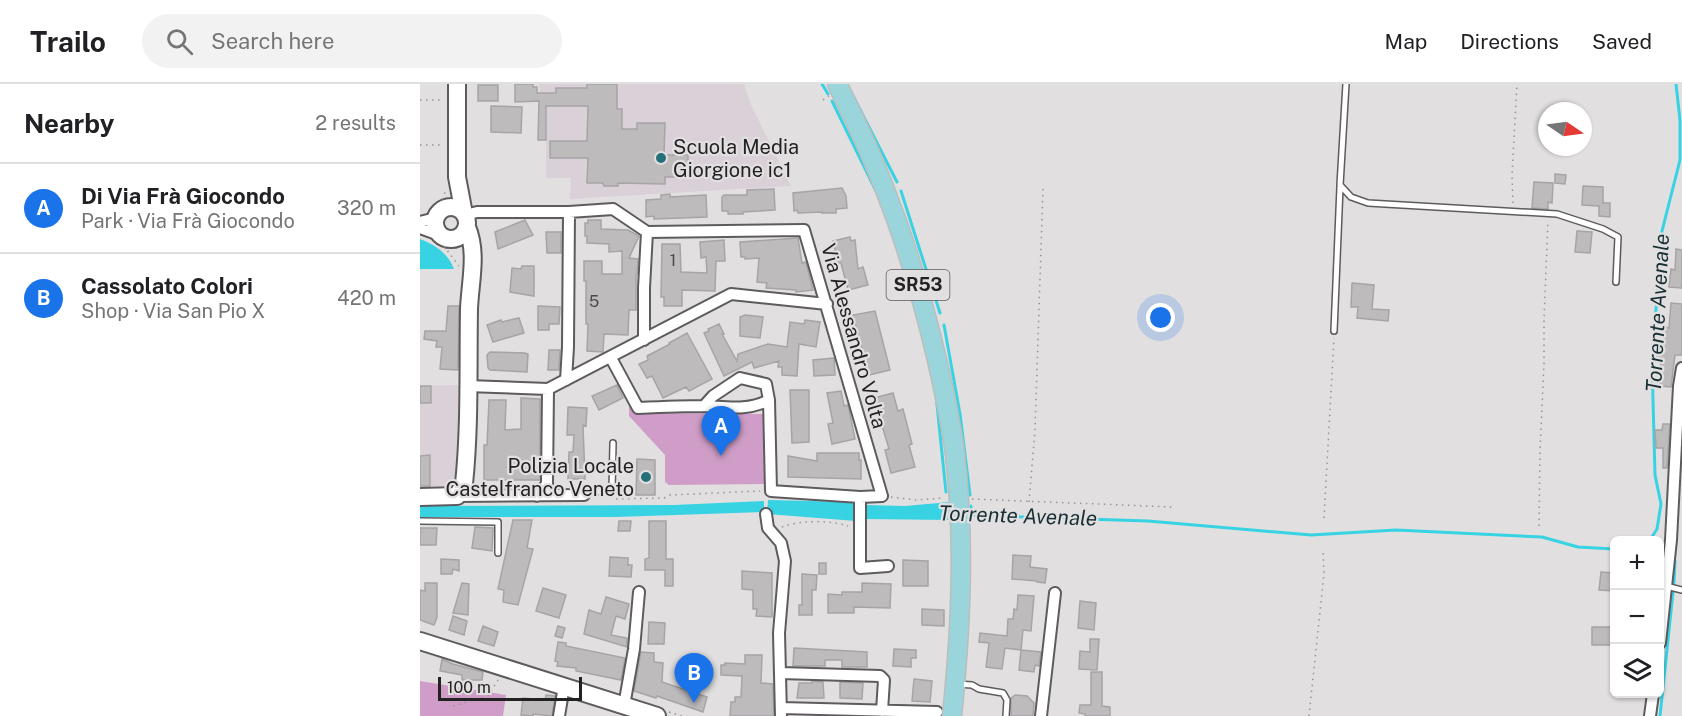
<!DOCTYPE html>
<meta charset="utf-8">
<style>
body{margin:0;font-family:"Public Sans",sans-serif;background:#f2f2f2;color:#202124}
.controls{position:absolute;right:18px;bottom:18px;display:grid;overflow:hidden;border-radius:9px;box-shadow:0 2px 4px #0004}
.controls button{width:54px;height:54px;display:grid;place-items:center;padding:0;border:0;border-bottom:2px solid #e0e0e0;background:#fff;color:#202124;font:30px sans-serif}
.compass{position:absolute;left:1118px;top:18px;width:54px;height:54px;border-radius:50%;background:#fff;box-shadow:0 2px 4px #0004;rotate:103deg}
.scale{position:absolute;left:18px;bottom:15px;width:144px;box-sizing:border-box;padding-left:6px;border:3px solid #232223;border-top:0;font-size:16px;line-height:21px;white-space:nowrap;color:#232223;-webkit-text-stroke:4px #e2dfe1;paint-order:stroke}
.you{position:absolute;left:741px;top:234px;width:21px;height:21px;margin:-15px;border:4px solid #fff;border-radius:50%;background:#1a73e8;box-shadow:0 0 0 9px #1a73e833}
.badge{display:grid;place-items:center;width:39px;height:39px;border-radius:50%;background:#1a73e8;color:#fff;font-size:20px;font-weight:700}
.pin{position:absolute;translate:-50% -50px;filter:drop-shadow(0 2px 3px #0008)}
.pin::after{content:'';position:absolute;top:32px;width:21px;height:18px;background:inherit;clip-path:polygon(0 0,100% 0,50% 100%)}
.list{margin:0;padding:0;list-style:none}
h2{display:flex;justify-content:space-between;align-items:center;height:78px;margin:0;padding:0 24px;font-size:26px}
h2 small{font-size:20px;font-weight:400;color:#757577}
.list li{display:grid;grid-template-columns:39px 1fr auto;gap:18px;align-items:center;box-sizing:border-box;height:90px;padding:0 24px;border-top:2px solid #e0e0e0}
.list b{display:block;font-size:22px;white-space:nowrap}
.list p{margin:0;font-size:20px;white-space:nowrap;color:#757577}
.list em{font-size:20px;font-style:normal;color:#757577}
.icon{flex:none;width:33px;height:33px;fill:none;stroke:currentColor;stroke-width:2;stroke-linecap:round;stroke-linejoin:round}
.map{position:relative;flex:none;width:1262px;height:632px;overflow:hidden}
header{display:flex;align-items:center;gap:36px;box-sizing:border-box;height:84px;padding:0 30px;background:#fff;border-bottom:2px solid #e0e0e0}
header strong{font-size:28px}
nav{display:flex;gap:33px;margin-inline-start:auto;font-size:21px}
.search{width:420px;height:54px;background:#f2f2f2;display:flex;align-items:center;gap:15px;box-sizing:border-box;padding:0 21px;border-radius:33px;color:#757577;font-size:22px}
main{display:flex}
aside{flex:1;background:#fff}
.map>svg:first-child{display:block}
.built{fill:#dad0d8}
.green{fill:#cf9dc7}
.water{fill:#37d3e3}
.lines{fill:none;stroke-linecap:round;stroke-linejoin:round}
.stream{stroke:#37d3e3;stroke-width:3}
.building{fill:#bebbbd;stroke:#a7a4a6;stroke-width:1.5}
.lane-casing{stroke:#5e5b5e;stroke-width:8}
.street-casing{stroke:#5e5b5e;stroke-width:14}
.secondary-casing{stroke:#5e5b5e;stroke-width:20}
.primary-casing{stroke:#bdbdbd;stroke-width:21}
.path{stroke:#969496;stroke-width:1.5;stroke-dasharray:1.5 4.5;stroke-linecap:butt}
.lane{stroke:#fff;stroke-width:5}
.street{stroke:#fff;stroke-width:10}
.secondary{stroke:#fff;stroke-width:16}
.primary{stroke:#9ad5dc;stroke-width:18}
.poi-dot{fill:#256f78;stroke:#e2dfe1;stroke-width:2}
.labels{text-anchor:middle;stroke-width:4.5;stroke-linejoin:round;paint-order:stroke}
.number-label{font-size:16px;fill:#4a484a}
.shield{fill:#e2dfe1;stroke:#5c5b5c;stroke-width:1.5}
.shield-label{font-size:18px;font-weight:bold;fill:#232223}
.poi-label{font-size:20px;fill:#232223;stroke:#e2dfe1;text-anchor:start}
.street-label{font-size:20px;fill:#232223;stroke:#e2dfe1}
.water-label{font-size:21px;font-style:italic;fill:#183033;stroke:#e2dfe1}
</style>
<header>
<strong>Trailo</strong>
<div class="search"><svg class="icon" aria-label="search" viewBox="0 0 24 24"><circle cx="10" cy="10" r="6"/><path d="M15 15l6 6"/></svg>Search here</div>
<nav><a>Map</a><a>Directions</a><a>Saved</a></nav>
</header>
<main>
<aside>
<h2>Nearby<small>2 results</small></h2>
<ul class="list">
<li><span class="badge">A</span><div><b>Di Via Frà Giocondo</b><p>Park · Via Frà Giocondo</p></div><em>320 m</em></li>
<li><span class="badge">B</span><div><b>Cassolato Colori</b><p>Shop · Via San Pio X</p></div><em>420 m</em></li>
</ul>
</aside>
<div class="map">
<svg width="1262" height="632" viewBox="0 0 1262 632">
<rect width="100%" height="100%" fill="#e2dfe1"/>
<path class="built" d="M119 0H324L331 21 371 102 150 115 151 94H126V56Z
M40 301V392L33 402H0V302Z"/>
<path class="green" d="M209 312 222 329 344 330 348 333 349 400 249 401 245 398V371L209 332Z
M0 597 86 611 83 632H0Z"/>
<path class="water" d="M0 155C15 161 28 169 34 185H0Z
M348 416 434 418 435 419 436 437 347 430Z
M344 417V428L196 433H0V422L254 421Z
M530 418V436L445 435V421L485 422Z"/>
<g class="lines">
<path class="stream" d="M402 0 408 10
M427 0 477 98
M412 17 456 107
M481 107 520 229
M524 241 540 330 550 411
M516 311 526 408
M551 422V431
M545 431 728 437 891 451 976 446 1122 453 1158 463 1194 465
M1230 456 1237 445 1241 420 1235 391 1232 277 1242 147 1260 76V36L1256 0
M1240 470 1244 471
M1252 475 1255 477 1254 499
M1240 632 1253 508"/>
</g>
<path class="building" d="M95 0H113V3H117V9H136V4H167V0H197V25H202V45H217V39H245L244 71H268V93H245V100L198 99V102H184L183 99H167L168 74H130V57H167L168 22H126V56H118L119 17 95 18Z
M58 1H78V17H58Z
M71 22 102 23 101 49 71 48Z
M1135 90 1146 91 1145 100 1135 99Z
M1114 98 1133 99 1132 119 1128 118V125L1112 124Z
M1163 102 1183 103V119H1190V133L1179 132V122L1162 121Z
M422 104 426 112 427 124 416 125V129H402V128L378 129 377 126 374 127 373 109Z
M354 105 355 126 323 128V130H308V127H302V113L304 111H327V106Z
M250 110V113L286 111 287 133 234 135V132L226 133V116L241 115V111Z
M105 136 113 151 78 165 75 148Z
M168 136H181V145L208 146 219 152 209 174 218 175 217 190 216 191V226H209L208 251 184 250 183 268 167 267 168 240H166V197H164V177H182V190H202V167L189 168V160L167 159V152H165V139H168Z
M1157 147 1172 148 1170 169 1155 168Z
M126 148H141V169H127Z
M430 153 431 157 435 156 438 185 443 183 448 201 428 206 421 179H418L413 157Z
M378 154 382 179 386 178 393 206 376 208V206L346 204 347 199 337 198 339 174 325 175V173H321L320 158Z
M304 156 305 177H296L295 207 262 206V222H244V213H241L242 160H260L261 188 287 189 286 173 281 174 280 158Z
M1256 165 1262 166V204L1249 203 1251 185 1255 186Z
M102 182H114V212L90 208 92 184 101 185Z
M932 199 954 201 952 225 969 226 968 237 937 234 938 223H931Z
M1251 219 1262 220V271H1255L1251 303 1240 302 1241 274H1233L1235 255 1244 256 1245 243 1249 244Z
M28 222H39L38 286 20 285 22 263H16L17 257 4 255 5 247H26Z
M118 222 140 223 139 240H129V246H118Z
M455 227 470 286 449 291 433 231Z
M325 231 343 233 340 254 320 252V233Z
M99 234 104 249 73 258 67 241 81 236 82 238Z
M385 236 400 238 396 263 379 260 377 292 362 291V283H358L359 277 334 284 332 278 304 292 284 249 289 247 288 245 299 240 304 250H302L317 277 318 270 348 260 367 263 370 238 384 240Z
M267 249 292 295 269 307 266 303 243 314 232 292 227 294 219 280 228 276 227 272 250 260 249 259Z
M129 266H140L139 286H128Z
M70 268 105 269 108 270 107 288 70 286 68 284 67 271Z
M414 274 415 291 394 292 393 276Z
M197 301 203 314 179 326 172 312Z
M0 302H11V319H0Z
M370 306H389V358L372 359Z
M421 307 424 322 428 321 435 355 412 360 408 340 413 339 407 309Z
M473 309 478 327 483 325 492 360 489 361 495 383 471 389 465 366 469 365 454 314Z
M101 314 120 315V396H64V361H67L69 316H86L85 346 101 345Z
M148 323 167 324 166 342 163 341 165 395H148L149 368H153L154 351H147Z
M1243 340H1250L1247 384H1243V364H1236L1235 346H1242Z
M397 369H439V376H441V395L368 393V372L397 377Z
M10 371V402H0V372Z
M217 375 235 376V411H216Z
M93 436H112L107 464 113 465 98 521 83 518 84 506 78 505Z
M199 437H211L210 447H198Z
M229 437H246V475H253V502H245V486H225V475L229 474Z
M55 443 73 444 72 467 52 464Z
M0 444H17L16 461H0Z
M593 471 611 472 610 483 627 485 625 499 617 498V497L592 495Z
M190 473 208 474V481H212L211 493 189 492Z
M21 475 39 476V487L33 485 32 490H21Z
M483 476 508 477V502H483Z
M399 479H406V490H399Z
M322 487 352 489V533L336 532 337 525H333V506L322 505Z
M1181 488 1194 489V507L1179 506Z
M382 490 397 491 396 506H392V531H379V521H382Z
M5 499H17V533L14 541 0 536V506L5 507Z
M42 499 49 500 48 531 33 529Z
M442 499 471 500 470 524 434 523V529H408V510L422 511V508H442Z
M123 504 146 511 139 534 116 527Z
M598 511 614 512 611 547 603 546 601 566 585 564 582 585 566 583 569 559 559 558 560 549 587 552 588 535H593L594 525 597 526Z
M186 513 209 520 205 535 196 532 191 551 207 554V563L164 550 169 526 181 530Z
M660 517 676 519 674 546 658 544Z
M502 525 524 526V542L502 541Z
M33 532 47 537 44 551 29 546Z
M229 538 245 539 244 560H228Z
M63 542 78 548 74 562 58 557Z
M138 542 145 544 142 554 135 552Z
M1172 543H1194V561H1172Z
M670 555H679L677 586 659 585 660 567 670 568Z
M138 558 146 559V562L205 574 201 596 156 587V584L137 582 138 578 135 577Z
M374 564 447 568V583H422V576H405V582H373Z
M474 565 496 566V574H491V583L473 582Z
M601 566 621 568 619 582 615 581 614 588 599 586Z
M221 568 234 569V578L243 579 242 598 287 613 283 628 237 612 236 614 214 607Z
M325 571H342L341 599 353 600 354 632H310L311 618H315V613H321L322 592 301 591V581H305V579L325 580Z
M22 575 33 580 63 588 62 596H42V591L20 587Z
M671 588H682V622L690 623V632H665V630L659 629 660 621H671Z
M494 595 512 597 510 618 492 617Z
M392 597 403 598 404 614H377L379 599H392Z
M420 598 443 599 442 615 420 614Z
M126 611 135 612 132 632 113 630V632L101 631 103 614 125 616Z
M595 611 607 612 614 619 613 632H591V614Z"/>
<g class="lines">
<defs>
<path id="lane" d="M926 0 920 101 931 113 948 119 1137 130 1183 145 1198 153 1196 198
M914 247 920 103
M164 411 169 408 192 407 193 359
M0 437 78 438V469
M1246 502 1262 506
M537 600 552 601 559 605 583 609 587 616 586 632"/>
<path id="street" d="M45 131 57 128H149L193 125 227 148 384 146 462 412 440 413 351 407 349 316C328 327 308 323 284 322 262 322 240 323 218 324L191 274
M0 138 16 134
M0 144 22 152
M224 256V204L227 148
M146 296 148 263 149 128
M47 302 128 305 311 210 407 220
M284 322 293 312 320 294 346 300 349 316
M37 412 164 411
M117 412 127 400 128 305
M440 413V484L468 482
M346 430 348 444 361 459 365 477 359 549 361 632
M1240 559 1251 456 1259 302 1262 284
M361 589 460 592 464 596 462 627
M204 622 214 565 219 508
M361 624 517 628
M139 632 144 602
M621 632 635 509
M1230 632 1233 610"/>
<path id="secondary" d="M37 0V93L44 130
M15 139a16 16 0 1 1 32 0a16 16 0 1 1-32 0Z
M0 413 37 412 44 400C50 342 48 283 49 225 50 198 58 169 47 143
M0 557 237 632"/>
<path id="primary" d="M417 0C464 90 494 178 517 276 524 307 531 338 535 370 545 457 541 544 532 632"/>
</defs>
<use href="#lane" class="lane-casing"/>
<use href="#street" class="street-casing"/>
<use href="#secondary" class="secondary-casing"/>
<use href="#primary" class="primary-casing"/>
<path class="path" d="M0 16H23
M403 16 409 12
M0 61H23
M1093 119 1092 91 1097 0
M14 124 22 116 26 106
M24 162 39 182
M471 413 496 416 523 414
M196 415 244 414 250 411 340 407
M552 415 752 423
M609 418 615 346 623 105
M904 434 914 254
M1119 442 1120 366 1124 280V235L1128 137
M362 443C381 436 409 436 428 442
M33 622 68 612 78 596
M249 628 262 632
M889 632 904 490 903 465"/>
<use href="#lane" class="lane"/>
<use href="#street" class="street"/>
<use href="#secondary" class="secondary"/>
<use href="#primary" class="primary"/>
</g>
<g class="poi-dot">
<circle cx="241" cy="74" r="6"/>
<circle cx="226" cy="393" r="6"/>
</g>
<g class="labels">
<g class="number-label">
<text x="253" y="182">1</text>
<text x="174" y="223">5</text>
</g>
<rect class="shield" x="466.5" y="186" width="63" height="30" rx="4.5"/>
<g class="shield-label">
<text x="498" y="207">SR53</text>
</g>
<g class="poi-label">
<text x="253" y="70">Scuola Media<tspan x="253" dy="23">Giorgione ic1</tspan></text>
<text x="214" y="389" text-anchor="end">Polizia Locale<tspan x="214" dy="23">Castelfranco Veneto</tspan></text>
</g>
<g class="street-label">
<text transform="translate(434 252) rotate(74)" y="7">Via Alessandro Volta</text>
</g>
<g class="water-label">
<text transform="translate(1238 229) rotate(-87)" y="7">Torrente Avenale</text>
<text transform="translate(598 432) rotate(2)" y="7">Torrente Avenale</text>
</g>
</g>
</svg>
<div class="controls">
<button>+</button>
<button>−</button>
<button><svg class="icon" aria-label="layers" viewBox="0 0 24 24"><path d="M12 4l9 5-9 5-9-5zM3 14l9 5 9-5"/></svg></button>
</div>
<svg class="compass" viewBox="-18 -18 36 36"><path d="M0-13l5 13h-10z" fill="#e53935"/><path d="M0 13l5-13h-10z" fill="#757577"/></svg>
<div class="scale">100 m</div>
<div class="you"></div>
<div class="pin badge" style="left:301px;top:372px">A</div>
<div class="pin badge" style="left:274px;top:619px">B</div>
</div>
</main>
